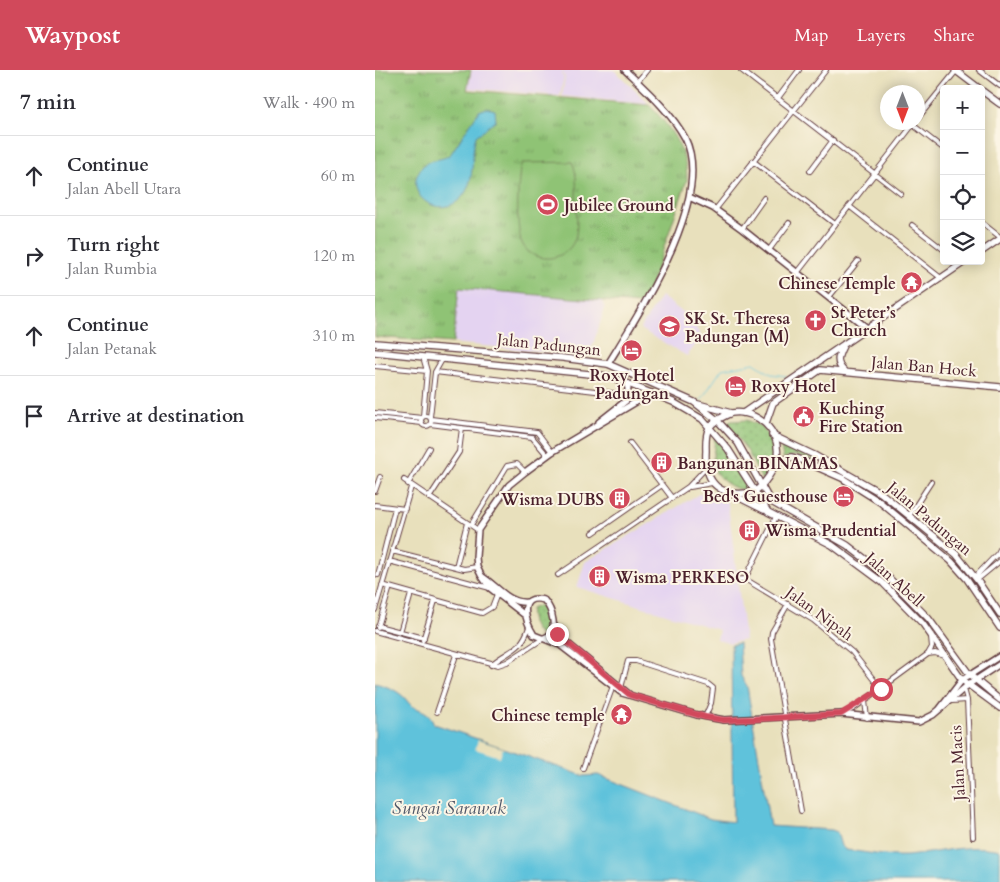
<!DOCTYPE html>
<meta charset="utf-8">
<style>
body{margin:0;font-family:Cardo,serif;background:#f7f7f7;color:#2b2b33}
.controls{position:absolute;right:15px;top:15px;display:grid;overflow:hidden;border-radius:5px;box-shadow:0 2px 12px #0003}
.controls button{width:45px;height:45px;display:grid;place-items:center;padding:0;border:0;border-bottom:1px solid #e1e1e2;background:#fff;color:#2b2b33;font:25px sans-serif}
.compass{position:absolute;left:505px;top:15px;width:45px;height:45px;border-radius:50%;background:#fff;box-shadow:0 2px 12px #0003;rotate:180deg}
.stop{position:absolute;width:15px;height:15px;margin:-11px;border:4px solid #d1495b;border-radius:50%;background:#fff}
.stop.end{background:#d1495b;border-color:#fff;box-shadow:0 1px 5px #0008}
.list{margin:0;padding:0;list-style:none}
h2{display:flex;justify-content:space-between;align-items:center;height:65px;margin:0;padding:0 20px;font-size:21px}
h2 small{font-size:16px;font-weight:400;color:#7c7c81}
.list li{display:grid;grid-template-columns:32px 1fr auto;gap:15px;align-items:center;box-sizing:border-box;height:80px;padding:0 20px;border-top:1px solid #e1e1e2}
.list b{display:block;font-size:19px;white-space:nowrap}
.list p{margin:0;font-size:16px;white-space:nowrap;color:#7c7c81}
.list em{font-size:16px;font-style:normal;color:#7c7c81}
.icon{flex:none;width:28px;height:28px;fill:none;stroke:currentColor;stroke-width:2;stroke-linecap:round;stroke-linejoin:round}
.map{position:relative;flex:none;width:625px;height:812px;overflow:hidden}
header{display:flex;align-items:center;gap:30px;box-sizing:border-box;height:70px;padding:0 25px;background:#d1495b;color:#fff}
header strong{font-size:24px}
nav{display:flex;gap:28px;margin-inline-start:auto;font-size:18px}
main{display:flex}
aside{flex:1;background:#fff}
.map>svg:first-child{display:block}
.built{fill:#e4d3f1}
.grass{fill:url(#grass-dots);stroke:#6c7150}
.park{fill:url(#park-tufts);stroke:#6c7150}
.pitch{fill:#8fc375;stroke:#6c7150}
.water{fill:#5ec2db;stroke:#547083}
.pier{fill:#e8e0bc}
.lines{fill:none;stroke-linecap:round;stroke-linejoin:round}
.stream{stroke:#5ec2db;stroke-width:1}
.minor-casing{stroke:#623c41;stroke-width:6}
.tertiary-casing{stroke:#623c41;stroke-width:8}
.secondary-casing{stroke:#623c41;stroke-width:8}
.minor{stroke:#fff;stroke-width:4}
.tertiary{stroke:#fff;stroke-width:5}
.secondary{stroke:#fff;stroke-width:5.5}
.route{stroke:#d1495b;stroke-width:6}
.labels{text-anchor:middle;stroke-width:4;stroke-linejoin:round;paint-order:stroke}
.poi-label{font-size:16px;font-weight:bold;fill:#4a1f2b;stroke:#fcf5e5;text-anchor:start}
.street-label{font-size:16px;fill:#4a1f2b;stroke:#fcf5e5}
.water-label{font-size:18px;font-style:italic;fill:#515869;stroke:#fcf5e5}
</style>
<header>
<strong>Waypost</strong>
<nav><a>Map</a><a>Layers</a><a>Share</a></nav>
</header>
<main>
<aside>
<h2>7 min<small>Walk · 490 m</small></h2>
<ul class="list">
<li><svg class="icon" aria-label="ahead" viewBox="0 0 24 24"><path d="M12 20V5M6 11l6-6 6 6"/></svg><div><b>Continue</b><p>Jalan Abell Utara</p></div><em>60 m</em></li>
<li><svg class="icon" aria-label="right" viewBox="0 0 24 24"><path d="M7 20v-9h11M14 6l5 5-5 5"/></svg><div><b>Turn right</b><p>Jalan Rumbia</p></div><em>120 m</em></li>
<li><svg class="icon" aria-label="ahead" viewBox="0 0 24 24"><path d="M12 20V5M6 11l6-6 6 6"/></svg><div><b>Continue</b><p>Jalan Petanak</p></div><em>310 m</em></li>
<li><svg class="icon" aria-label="arrive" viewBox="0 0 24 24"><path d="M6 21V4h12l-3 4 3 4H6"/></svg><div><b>Arrive at destination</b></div></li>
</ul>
</aside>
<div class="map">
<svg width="625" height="812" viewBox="0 0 625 812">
<defs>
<pattern id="grass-dots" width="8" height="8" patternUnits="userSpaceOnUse" patternTransform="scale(1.25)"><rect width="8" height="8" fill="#8fc375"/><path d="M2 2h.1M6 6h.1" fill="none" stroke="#779e60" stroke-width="1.8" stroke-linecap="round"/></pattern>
<pattern id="park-tufts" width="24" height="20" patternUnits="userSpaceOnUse" patternTransform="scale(1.25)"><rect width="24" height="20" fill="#8fc375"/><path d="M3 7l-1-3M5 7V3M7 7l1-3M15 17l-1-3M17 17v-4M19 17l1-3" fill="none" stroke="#779e60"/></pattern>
</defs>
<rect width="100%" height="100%" fill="#fcf5e5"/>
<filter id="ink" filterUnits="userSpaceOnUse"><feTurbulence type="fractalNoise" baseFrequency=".02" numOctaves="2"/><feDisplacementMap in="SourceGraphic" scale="10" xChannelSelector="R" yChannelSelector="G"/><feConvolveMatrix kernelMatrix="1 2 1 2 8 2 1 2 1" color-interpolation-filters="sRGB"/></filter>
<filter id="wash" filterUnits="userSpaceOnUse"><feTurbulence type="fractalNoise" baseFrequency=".0096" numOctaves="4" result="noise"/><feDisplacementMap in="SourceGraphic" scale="20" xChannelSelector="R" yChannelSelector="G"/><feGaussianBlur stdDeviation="1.12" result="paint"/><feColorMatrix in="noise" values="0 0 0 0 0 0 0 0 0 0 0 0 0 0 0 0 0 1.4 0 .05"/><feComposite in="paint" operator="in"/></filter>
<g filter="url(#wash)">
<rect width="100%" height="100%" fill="#e8e0bc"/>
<path class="built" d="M97 0H189L186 4 189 7 185 26 93 18Z
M190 0H239L274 34 187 26 190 7 187 3Z
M84 217 227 231 230 238 214 286 78 273Z
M286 226 315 248 331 274 329 276 322 273 312 286 265 259Z
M338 422 351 429 353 435 370 570 355 573 342 570 344 560 202 517 210 492 324 424Z"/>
<path class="grass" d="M372 350 387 356C401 382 403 385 387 410L372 380 352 354 356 351Z
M340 366 366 402 373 419C362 422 348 412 341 403L338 390Z
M405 371 441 389 440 391 421 385 408 388Z
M163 536 168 539 174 559 171 565 166 566C159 561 154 548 156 539Z"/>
<path class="park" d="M0 0H96L92 20 274 35C295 56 312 80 312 110L275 218 264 234 84 218 78 273 0 267Z"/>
<path class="pitch" d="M197 92C203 104 201 117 201 130 201 141 203 154 201 165 196 190 161 197 148 175 140 161 143 115 145 99L148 93Z"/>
<path class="water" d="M112 38 120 40 121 51 101 66C95 84 101 106 90 123 69 155 24 125 47 97 54 88 66 91 75 85L104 41Z
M364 573 366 606 372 616 395 756 457 760 462 762 466 776 471 780C491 782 512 787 532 786 562 783 589 774 620 779L625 780V812H0V613C14 617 25 621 33 632 41 642 53 637 59 654L68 657 209 706 223 705 336 749 358 752 356 575Z"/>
<path class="pier" d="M103 670 128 678 125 687 100 679Z"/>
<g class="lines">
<path class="stream" d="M326 330 347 299 379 293 396 304 411 306"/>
</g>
</g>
<g filter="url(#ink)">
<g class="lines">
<defs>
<path id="minor" d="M366 0 526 124
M604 0 625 16
M262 12 272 0
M403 28 424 0
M542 49 581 1
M538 55 569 79
M378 91 460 154
M435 101 458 70
M474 136 566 208
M340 140 451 0
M606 152 625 167
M537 155 569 180
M367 159 389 128
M394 180 414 153
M423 202 540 52
M454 227 483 191
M48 287 52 301 48 346
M0 296 52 301
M60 302 254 325
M0 343 47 348
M46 351a5 5 0 1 1 10 0a5 5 0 1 1-10 0Z
M55 347 60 302 68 288
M0 348 47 353
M56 349 162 362 177 382
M55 354 157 367 172 385
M255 373 297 428
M29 410 103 460
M33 414 54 378
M315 417 337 413
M0 421 5 407
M54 428 84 382 87 358
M0 435 30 439
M534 446 556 412
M96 455 132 396 142 394 150 402
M218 463 287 415
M625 479 623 483 625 487
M17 481 89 499 102 497
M14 491 115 518
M81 497 92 453
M3 505 20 438
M183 505 313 417 330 399
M600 507 623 483
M370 509 401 447
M355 510 370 509 438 550 477 582 506 619
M602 510 625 491
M7 515 107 543 117 537 122 524
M413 534 397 562 396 569 426 741
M0 540 36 417
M3 556 49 568
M3 557 15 517
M0 561 123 595 132 592 169 568
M25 562 36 524
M48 570 60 531
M553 584 557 577 556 567
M116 595C133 580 146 582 154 557
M246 618 253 591H261L333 614 338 618 336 633 330 647
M589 619 592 630 598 767
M490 631 492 648
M577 631 592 630
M62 642 81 585
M466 644 478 639 553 584 560 583 570 586
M208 698 238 616"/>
<path id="tertiary" d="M314 127 338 138 367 159 492 258
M233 294C264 243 340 128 310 68 296 42 271 20 250 0
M224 352 252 330 253 318 250 311
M108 507C122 516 134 534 152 532
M151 546 115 518 106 505 102 497 101 487 103 460 134 415 150 402 177 382 276 323
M179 555 185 567 255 625
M169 568C185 563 177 539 169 530 142 523 150 551 159 565L185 575 247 623 322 645 349 650 466 644 544 652 558 645 593 615 625 594
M564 640 587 610 625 586"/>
<path id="secondary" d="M580 0 605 19
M606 20 625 34
M606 182 625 169
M0 273 188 288 233 294 319 332 342 350 363 373 395 431 472 475 511 505 554 549 595 605 625 630
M0 282 234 306 298 332 327 349 353 379 393 442 457 475 507 512 548 554 587 610 625 638
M469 301C459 292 464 284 469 274
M323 334 356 343
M356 343C382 339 406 361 402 387 400 400 389 415 379 422 346 428 329 415 331 381 331 374 330 365 334 358 339 350 348 347 356 343Z
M368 343 591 191
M391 353 398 333 445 300 625 317
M397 365 439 385 506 423 581 484 602 510 625 544
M400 396 407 390 416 387 424 389 467 408 505 432 576 491 592 509 625 558
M359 425 389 440"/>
</defs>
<use href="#minor" class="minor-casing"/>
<use href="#tertiary" class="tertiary-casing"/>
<use href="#secondary" class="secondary-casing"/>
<use href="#minor" class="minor"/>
<use href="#tertiary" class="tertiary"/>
<use href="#secondary" class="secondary"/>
</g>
</g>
<g class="lines" filter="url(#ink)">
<path class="route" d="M182 564 255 625 330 647 349 650 380 649 466 644 506 619"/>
</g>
<defs>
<symbol id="stadium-disc" viewBox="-11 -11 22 22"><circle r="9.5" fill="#d1495b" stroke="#fcf5e5"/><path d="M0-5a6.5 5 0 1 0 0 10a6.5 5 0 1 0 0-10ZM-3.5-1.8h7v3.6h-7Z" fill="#fff"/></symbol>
<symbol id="temple-disc" viewBox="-11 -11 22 22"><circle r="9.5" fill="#d1495b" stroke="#fcf5e5"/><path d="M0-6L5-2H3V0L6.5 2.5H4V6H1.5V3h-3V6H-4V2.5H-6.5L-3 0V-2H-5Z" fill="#fff"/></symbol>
<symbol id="church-disc" viewBox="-11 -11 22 22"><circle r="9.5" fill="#d1495b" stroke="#fcf5e5"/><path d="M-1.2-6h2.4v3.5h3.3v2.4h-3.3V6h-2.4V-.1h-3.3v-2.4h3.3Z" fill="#fff"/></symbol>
<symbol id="school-disc" viewBox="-11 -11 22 22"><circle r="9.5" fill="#d1495b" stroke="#fcf5e5"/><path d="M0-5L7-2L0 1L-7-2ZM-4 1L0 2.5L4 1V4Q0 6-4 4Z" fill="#fff"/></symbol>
<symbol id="hotel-disc" viewBox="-11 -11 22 22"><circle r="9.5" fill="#d1495b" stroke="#fcf5e5"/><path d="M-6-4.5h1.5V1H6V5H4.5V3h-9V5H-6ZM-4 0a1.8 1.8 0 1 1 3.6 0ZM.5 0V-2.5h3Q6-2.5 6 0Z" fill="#fff"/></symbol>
<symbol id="civic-disc" viewBox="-11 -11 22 22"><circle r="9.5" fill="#d1495b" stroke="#fcf5e5"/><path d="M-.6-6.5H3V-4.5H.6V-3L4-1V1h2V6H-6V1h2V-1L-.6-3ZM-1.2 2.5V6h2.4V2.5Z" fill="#fff"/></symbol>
<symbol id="building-disc" viewBox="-11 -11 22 22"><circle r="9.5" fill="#d1495b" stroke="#fcf5e5"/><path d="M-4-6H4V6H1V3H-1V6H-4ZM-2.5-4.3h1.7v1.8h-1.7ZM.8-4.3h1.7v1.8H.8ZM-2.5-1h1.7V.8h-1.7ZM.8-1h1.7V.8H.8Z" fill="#fff"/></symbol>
</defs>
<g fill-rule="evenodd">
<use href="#stadium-disc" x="160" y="122" width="25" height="25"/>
<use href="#temple-disc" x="524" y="200" width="25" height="25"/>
<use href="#church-disc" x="428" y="238" width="25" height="25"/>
<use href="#school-disc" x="282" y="244" width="25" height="25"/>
<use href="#hotel-disc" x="244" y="268" width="25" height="25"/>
<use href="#hotel-disc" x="348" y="304" width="25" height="25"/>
<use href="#civic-disc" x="416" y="334" width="25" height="25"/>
<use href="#building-disc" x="274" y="380" width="25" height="25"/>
<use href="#hotel-disc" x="456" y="414" width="25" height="25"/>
<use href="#building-disc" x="232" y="416" width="25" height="25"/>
<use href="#building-disc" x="362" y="448" width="25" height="25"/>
<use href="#building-disc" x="212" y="494" width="25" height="25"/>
<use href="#temple-disc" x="234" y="632" width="25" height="25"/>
</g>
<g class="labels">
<g class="poi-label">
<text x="189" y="141">Jubilee Ground</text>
<text x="521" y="219" text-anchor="end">Chinese Temple</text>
<text x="456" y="248">St Peter’s<tspan x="456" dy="18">Church</tspan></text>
<text x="310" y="254">SK St. Theresa<tspan x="310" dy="18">Padungan (M)</tspan></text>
<text x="257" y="311" text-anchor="middle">Roxy Hotel<tspan x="257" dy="18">Padungan</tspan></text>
<text x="376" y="322">Roxy Hotel</text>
<text x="444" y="344">Kuching<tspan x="444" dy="18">Fire Station</tspan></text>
<text x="302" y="399">Bangunan BINAMAS</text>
<text x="453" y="432" text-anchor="end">Bed's Guesthouse</text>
<text x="229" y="435" text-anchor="end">Wisma DUBS</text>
<text x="390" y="466">Wisma Prudential</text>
<text x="240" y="513">Wisma PERKESO</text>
<text x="230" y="651" text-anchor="end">Chinese temple</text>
</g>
<g class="street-label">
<text transform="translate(174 274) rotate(6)" y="6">Jalan Padungan</text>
<text transform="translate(549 296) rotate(5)" y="6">Jalan Ban Hock</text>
<text transform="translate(555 448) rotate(40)" y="6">Jalan Padungan</text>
<text transform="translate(520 509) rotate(42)" y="6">Jalan Abell</text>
<text transform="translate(445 543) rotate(36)" y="6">Jalan Nipah</text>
<text transform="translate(582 693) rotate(-93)" y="6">Jalan Macis</text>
</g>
<g class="water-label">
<text x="74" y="744">Sungai Sarawak</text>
</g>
</g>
</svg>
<div class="controls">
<button>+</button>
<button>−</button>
<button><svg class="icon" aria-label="locate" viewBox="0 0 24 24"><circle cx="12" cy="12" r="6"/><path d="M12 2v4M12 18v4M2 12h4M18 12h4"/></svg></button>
<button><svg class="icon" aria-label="layers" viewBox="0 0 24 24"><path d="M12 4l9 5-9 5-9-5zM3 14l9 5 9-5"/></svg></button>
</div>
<svg class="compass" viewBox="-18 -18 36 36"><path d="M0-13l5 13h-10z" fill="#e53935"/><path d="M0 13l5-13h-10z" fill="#7c7c81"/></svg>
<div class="stop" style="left:506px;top:619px"></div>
<div class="stop end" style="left:182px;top:564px"></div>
</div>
</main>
